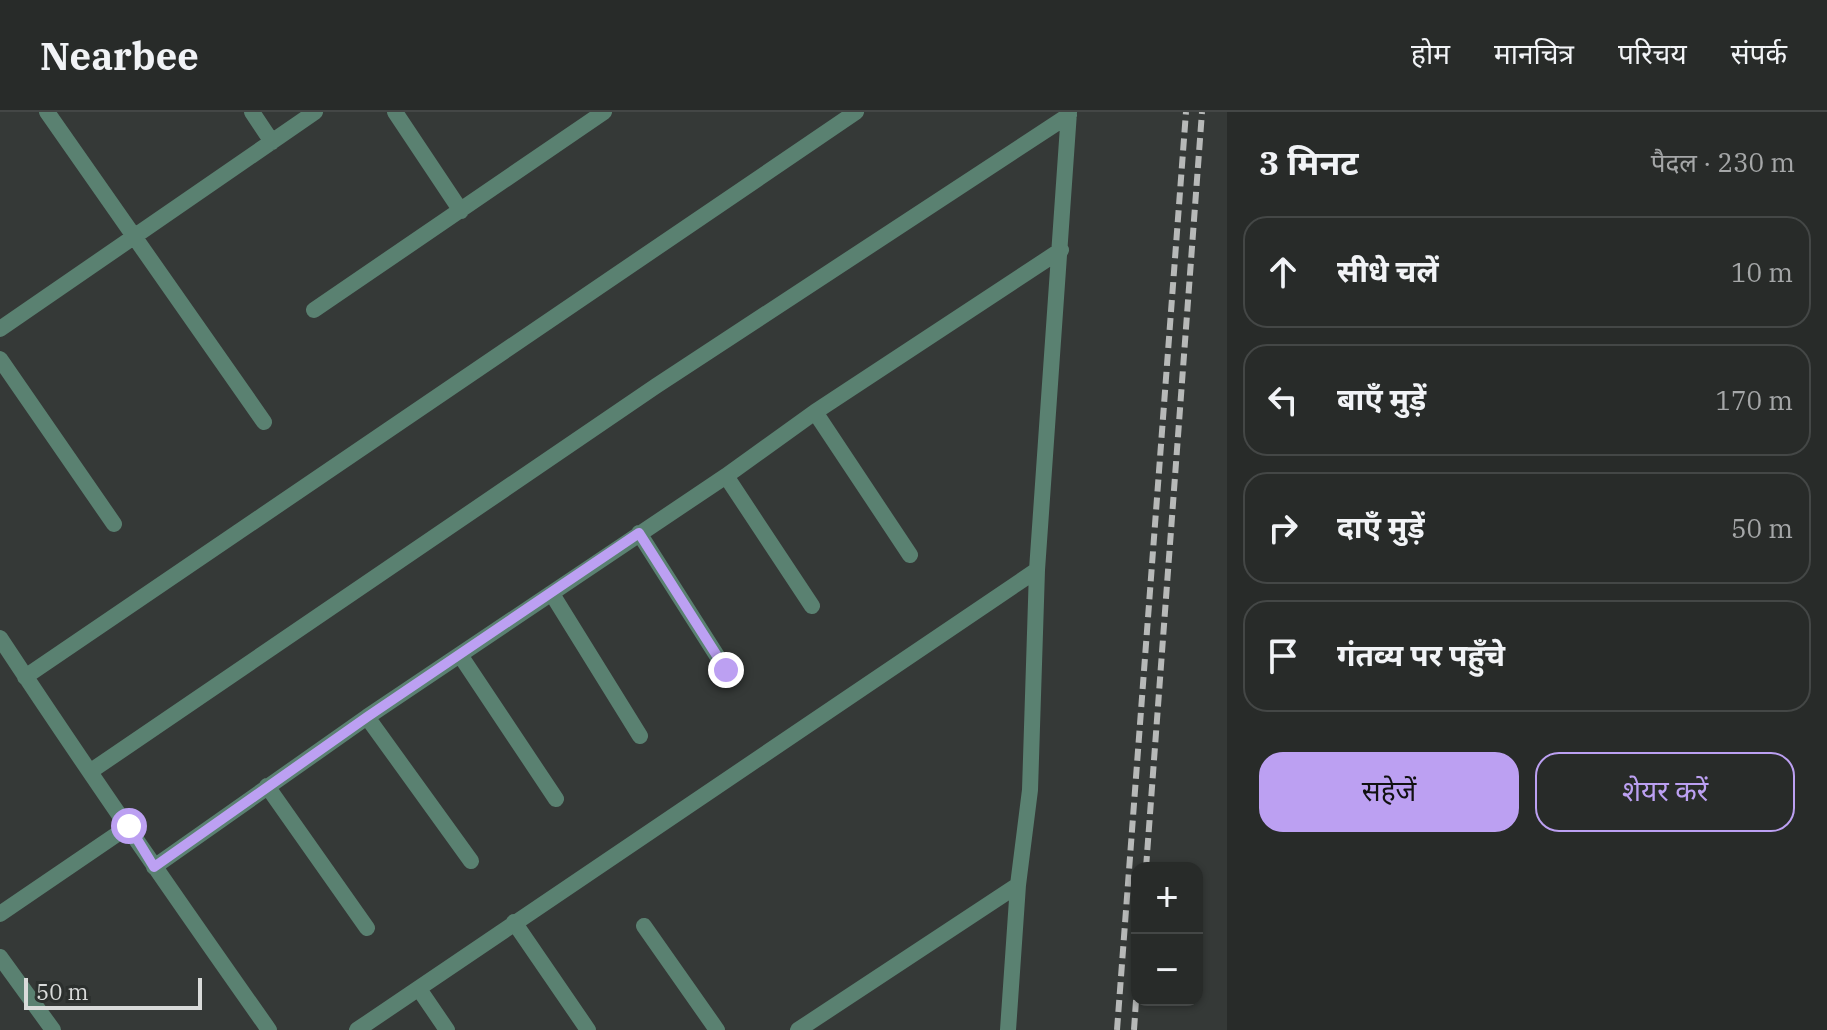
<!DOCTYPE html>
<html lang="hi">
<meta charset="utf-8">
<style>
body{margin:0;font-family:"IBM Plex Serif","Noto Sans Devanagari",serif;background:#303331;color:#f1f3f6}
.controls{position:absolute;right:24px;bottom:24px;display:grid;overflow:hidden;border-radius:16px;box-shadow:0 2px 6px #0004}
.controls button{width:72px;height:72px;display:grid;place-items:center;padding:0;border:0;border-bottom:2px solid #444746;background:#282b29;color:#f1f3f6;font:40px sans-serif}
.scale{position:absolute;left:24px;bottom:20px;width:178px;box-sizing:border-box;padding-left:8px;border:4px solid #d9dbda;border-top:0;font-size:22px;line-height:28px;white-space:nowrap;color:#d9dbda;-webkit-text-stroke:6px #2b2f2d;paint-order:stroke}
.stop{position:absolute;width:24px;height:24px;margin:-18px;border:6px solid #bca0f2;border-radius:50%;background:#fff}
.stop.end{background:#bca0f2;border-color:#fff;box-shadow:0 2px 8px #0008}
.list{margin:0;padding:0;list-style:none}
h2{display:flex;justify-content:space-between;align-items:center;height:104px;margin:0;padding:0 32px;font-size:34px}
h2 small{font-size:26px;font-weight:400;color:#a5a7a8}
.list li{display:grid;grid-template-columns:52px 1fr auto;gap:24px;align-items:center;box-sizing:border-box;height:112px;margin:0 16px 16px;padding:0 16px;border:2px solid #444746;border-radius:24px}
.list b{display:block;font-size:30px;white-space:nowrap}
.list em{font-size:26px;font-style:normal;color:#a5a7a8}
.actions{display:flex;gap:16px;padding:24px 32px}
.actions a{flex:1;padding:18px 0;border:2px solid #bca0f2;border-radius:24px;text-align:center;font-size:28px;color:#bca0f2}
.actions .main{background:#bca0f2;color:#111}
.icon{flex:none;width:44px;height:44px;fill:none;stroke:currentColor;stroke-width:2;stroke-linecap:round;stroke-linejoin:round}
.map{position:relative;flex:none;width:1227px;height:918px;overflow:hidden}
header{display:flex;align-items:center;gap:48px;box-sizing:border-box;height:112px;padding:0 40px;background:#282b29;border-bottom:2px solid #444746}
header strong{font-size:38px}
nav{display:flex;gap:44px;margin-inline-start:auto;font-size:28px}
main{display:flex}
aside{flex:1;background:#282b29}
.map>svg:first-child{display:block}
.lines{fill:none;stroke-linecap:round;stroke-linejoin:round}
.street{stroke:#5a8171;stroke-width:16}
.rail{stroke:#b7b9b8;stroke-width:6;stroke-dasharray:12 6;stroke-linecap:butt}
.route{stroke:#bca0f2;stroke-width:10}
</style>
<header>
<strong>Nearbee</strong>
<nav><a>होम</a><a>मानचित्र</a><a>परिचय</a><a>संपर्क</a></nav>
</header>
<main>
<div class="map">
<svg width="1227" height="918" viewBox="0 0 1227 918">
<rect width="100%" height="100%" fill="#353937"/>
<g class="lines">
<path class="street" d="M47 0 264 310
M252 0 272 30
M395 0 461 99
M314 198 604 0
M0 217 315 0
M0 247 114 412
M815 300 910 443
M726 364 812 494
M639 421 726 558
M552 482 640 624
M0 526C87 658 178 789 269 918
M460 543 556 687
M25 565 856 0
M367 605 471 749
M91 659 656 274 1069 3
M267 674 367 816
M154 755 367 605 726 364 815 300 1061 138
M0 802 129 714
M514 810 588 918
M644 814 717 918
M0 845 53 918
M419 877 447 918
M357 918 1037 458
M798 918 1018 773
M1008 918 1018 773 1030 678 1037 458 1069 0"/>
<path class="rail" d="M1146 756 1202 0
M1117 918 1186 0
M1134 918 1137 874"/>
</g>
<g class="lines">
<path class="route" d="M129 714 154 755 367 605 639 421 726 558"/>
</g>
</svg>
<div class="controls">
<button>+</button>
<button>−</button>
</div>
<div class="scale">50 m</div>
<div class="stop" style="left:129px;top:714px"></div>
<div class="stop end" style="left:726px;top:558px"></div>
</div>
<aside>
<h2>3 मिनट<small>पैदल · 230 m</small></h2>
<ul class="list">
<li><svg class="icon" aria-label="ahead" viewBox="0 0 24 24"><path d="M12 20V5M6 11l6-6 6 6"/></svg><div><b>सीधे चलें</b></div><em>10 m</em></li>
<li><svg class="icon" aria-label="left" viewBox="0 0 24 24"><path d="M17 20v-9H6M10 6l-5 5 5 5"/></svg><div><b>बाएँ मुड़ें</b></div><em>170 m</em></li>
<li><svg class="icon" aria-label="right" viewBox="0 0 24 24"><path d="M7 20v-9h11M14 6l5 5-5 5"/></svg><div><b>दाएँ मुड़ें</b></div><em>50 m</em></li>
<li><svg class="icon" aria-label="arrive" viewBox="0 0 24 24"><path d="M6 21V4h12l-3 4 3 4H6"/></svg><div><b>गंतव्य पर पहुँचे</b></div></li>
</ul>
<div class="actions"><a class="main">सहेजें</a><a>शेयर करें</a></div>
</aside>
</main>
